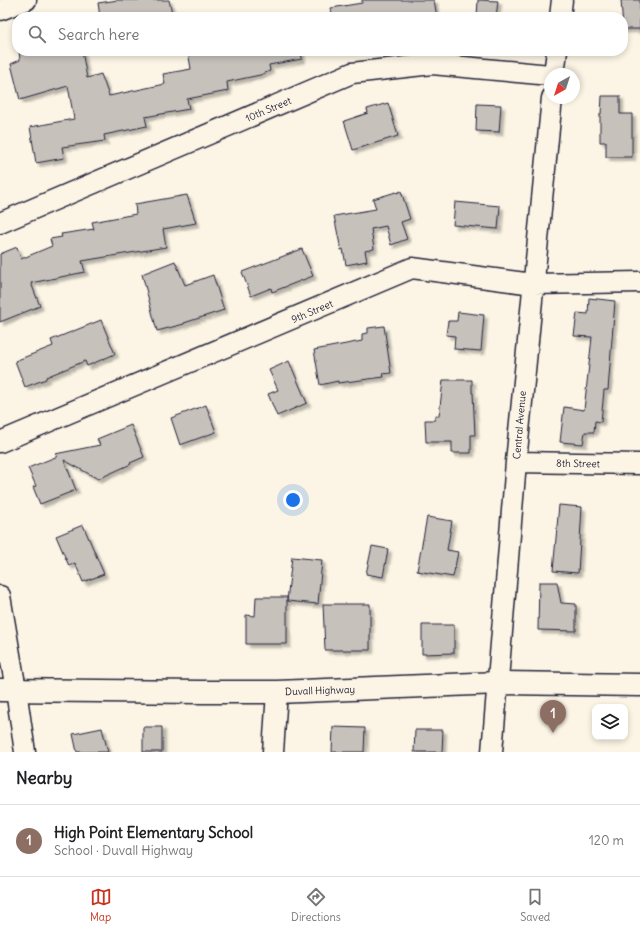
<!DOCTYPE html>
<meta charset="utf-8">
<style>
body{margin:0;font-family:Delius,sans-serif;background:#f6f6f6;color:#202124}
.controls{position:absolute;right:12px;bottom:12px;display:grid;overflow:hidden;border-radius:8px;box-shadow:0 2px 6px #0003}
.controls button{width:36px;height:36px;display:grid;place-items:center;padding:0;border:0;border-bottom:1px solid #e0e0e0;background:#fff;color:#202124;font:20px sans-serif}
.compass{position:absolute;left:544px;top:68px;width:36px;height:36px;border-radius:50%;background:#fff;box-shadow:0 2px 6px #0003;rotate:219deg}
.you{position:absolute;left:293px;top:500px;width:14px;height:14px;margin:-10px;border:3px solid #fff;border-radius:50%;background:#1a73e8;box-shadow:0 0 0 6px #1a73e833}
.badge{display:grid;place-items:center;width:26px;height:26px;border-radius:50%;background:#c8321e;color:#fff;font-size:13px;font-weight:700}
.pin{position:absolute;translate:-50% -33px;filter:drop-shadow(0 1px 2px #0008)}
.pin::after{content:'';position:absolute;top:21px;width:14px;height:12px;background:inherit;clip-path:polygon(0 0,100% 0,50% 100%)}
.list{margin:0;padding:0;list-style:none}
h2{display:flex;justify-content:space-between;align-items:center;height:52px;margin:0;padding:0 16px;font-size:17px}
h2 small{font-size:13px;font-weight:400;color:#757577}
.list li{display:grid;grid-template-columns:26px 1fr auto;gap:12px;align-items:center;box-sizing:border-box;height:72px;padding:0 16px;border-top:1px solid #e0e0e0}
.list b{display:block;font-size:15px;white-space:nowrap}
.list p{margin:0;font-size:13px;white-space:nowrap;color:#757577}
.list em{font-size:13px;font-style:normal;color:#757577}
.icon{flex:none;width:22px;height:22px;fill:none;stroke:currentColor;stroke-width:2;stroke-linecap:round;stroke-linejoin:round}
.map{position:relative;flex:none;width:640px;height:752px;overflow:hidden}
.search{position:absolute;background:#fff;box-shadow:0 2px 6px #0003;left:12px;right:12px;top:12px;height:44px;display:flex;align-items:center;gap:10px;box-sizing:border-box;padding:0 14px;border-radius:16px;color:#757577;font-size:15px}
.sheet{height:124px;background:#fff}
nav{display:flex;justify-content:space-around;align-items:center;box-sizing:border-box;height:56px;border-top:1px solid #e0e0e0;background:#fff;font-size:11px;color:#757577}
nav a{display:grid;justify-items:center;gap:2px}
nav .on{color:#c8321e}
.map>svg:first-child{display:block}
.building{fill:#c6c1bb;stroke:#22223b;filter:url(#shadow)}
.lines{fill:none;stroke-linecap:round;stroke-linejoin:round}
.street-casing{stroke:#22223b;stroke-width:23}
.secondary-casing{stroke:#22223b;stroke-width:25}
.street{stroke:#fcf5e5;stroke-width:20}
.secondary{stroke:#fcf5e5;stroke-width:22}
.labels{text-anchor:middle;stroke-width:3;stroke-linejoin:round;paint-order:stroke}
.street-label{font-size:10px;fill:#22223b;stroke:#fcf5e5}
</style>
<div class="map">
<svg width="640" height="752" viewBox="0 0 640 752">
<defs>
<filter id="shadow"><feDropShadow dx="3.5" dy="3.5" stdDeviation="1" flood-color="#0004"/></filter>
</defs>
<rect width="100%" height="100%" fill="#fcf5e5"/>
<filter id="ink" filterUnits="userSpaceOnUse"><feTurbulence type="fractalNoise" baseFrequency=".025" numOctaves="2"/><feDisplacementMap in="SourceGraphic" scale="8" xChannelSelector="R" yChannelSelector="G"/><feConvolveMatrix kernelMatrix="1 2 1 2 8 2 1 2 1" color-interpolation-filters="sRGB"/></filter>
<g filter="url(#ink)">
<path class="building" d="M118 0H169L173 17H100L98 3Z
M362 0H434L437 17H332L331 8 362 3Z
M478 0 498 1 496 17H477Z
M621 0H640V29H623Z
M19 51H82L87 78 101 74 109 96 165 84 163 74 191 69 188 51H301L302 59 269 65 270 71 260 75 227 82 228 91 187 99 189 109 145 117 147 126 104 135 105 141 62 147 64 158 36 163 30 127 74 119 68 86 20 100 11 64 20 60Z
M602 96H620V114H632V157H606V142H600V114H601Z
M388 103 398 136 353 150 344 121 368 113 367 109Z
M477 104 501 105 499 132 476 131Z
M401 191 410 219 401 222 407 239 391 245 386 226 371 229 374 249 365 251 367 261 346 265 343 249 341 250 334 216 376 209 373 199 396 192 397 193Z
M187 195 196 223 163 229 166 247 82 261 85 272 31 283 40 306 0 322V254L17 247 21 259 52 246 50 239 62 237 61 234 94 229 92 222 136 214 135 204Z
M455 202 500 206 498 229 453 225Z
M302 249 313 276 272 292 271 288 251 296 242 272Z
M175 261 185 285 213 275 224 310 184 323V324L157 331 142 274Z
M589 298 615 301 608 390H604L601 422 595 421 594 432H585L583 444 560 442 564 407 584 410 592 337 574 336 577 313 588 314Z
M458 312 484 315 481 351 454 349 455 336 446 335 448 321H457Z
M101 320 115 354 87 366 85 361 46 377V379L25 387 15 361 53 346 51 340Z
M384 326 391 373 383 374 384 377 338 383V381L320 385 314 350 362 341V334L368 333V328Z
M289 361 307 403 277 416 268 394 278 390 269 370Z
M443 380H472V393H473L475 435H471V453H452V442H426L425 420H435V416H439Z
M206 405 216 432 180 445 171 418Z
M131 425 144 457 130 463 131 464 98 479 64 460 76 490 40 504 33 487 36 486 28 468 58 456 55 454 100 445 97 439Z
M559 505 582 507 578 573 553 571Z
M427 517 452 521 447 550 458 552 453 577 417 571Z
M83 525 104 574 83 582 75 563 69 566 56 536Z
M372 546 388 549 383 577 366 574Z
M292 557 322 560 318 604 287 601Z
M539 582H557L561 603 576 604V631L538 630Z
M256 597H287V644H246V615L255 616Z
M323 604H370V650H325Z
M422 625H454V653L422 654Z
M143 727H162V752H143Z
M333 727 365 728 364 752H332Z
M102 728 108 752H77L73 734Z
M415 730H443L442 752H414Z"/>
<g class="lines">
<defs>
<path id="street" d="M0 10 26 0
M560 17 562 0
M554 74 557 51
M0 223 352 73 432 64 550 75
M0 442 412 268 533 284 640 282
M516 462 640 464
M0 596 16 690 25 752
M273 752 277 692
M492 752 516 462 552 98"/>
<path id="secondary" d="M0 690 201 692H277L499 683 640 685"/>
</defs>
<use href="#street" class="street-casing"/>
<use href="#secondary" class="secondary-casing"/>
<use href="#street" class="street"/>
<use href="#secondary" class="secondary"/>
</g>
</g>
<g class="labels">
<g class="street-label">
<text transform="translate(268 109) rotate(-23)" y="4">10th Street</text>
<text transform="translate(312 311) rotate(-23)" y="4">9th Street</text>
<text transform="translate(519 425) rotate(-85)" y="4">Central Avenue</text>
<text transform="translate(578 463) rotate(1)" y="4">8th Street</text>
<text transform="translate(320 690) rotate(-2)" y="4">Duvall Highway</text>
</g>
</g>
</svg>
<div class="controls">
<button><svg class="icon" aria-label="layers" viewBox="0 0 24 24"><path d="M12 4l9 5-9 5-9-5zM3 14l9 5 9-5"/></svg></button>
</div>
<svg class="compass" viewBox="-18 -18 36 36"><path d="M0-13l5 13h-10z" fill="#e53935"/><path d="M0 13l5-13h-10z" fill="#757577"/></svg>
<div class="you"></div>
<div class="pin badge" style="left:553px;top:733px;background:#8d6e63">1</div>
<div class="search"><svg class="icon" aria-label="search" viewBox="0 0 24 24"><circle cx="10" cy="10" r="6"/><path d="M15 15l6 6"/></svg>Search here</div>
</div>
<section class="sheet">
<h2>Nearby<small></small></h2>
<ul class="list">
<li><span class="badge" style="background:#8d6e63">1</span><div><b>High Point Elementary School</b><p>School · Duvall Highway</p></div><em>120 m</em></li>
</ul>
</section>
<nav>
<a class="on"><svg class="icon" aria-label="map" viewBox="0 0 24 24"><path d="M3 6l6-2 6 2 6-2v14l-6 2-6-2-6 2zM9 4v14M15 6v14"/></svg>Map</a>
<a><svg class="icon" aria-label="directions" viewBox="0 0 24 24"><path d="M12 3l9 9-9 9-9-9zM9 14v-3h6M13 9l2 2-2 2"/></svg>Directions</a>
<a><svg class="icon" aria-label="saved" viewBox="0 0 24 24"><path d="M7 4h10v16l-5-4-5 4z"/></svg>Saved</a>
</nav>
